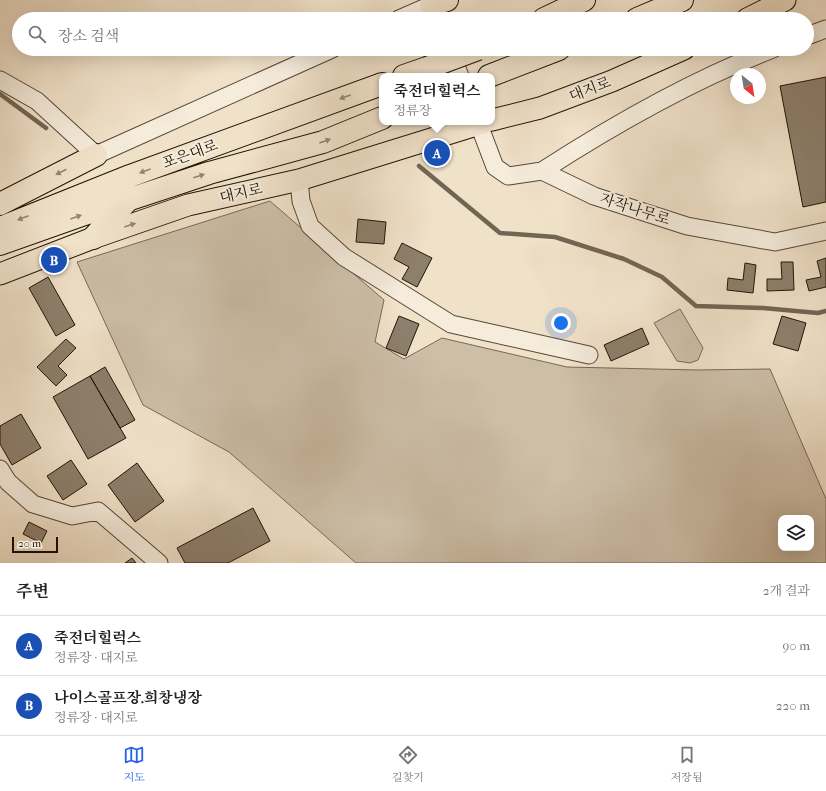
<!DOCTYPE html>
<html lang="ko">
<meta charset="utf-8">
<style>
body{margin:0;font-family:"IM FELL French Canon","Noto Serif KR",serif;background:#f2f2f2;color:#222}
.controls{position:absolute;right:12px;bottom:12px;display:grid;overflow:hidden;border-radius:8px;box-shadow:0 4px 16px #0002}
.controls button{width:36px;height:36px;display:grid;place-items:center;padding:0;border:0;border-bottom:1px solid #e0e0e0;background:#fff;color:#222;font:20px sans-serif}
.compass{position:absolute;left:730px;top:68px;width:36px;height:36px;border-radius:50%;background:#fff;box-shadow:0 4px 16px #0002;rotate:150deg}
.scale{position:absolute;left:12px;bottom:10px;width:46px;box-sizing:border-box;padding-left:4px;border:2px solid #211407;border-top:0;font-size:11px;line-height:14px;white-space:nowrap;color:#211407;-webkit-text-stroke:3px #f5ecdc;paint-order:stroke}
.you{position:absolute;left:561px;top:323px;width:14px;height:14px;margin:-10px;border:3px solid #fff;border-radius:50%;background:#1a73e8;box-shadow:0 0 0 6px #1a73e833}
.badge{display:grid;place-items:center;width:26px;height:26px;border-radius:50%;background:#2563eb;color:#fff;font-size:13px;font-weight:700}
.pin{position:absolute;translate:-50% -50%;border:2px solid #fff;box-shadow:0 1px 4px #0006}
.popup{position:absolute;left:379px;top:73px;width:116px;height:52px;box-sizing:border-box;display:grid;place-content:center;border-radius:8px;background:#fff;filter:drop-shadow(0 1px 3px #0005);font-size:13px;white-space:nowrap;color:#767676}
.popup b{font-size:15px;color:#222}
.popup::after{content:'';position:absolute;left:50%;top:100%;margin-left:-8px;border:8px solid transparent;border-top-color:#fff}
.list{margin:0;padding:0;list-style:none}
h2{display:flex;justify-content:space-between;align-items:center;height:52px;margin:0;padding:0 16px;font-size:17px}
h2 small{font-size:13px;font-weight:400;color:#767676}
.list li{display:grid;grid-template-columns:26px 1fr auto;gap:12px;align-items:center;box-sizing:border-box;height:60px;padding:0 16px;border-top:1px solid #e0e0e0}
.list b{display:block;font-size:15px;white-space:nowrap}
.list p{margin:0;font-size:13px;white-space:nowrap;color:#767676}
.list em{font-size:13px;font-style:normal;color:#767676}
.icon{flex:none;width:22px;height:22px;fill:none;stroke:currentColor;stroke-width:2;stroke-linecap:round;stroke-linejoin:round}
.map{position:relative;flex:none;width:826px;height:563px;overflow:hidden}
.search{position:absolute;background:#fff;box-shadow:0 4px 16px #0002;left:12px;right:12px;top:12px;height:44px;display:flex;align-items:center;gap:10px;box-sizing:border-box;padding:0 14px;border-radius:22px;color:#767676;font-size:15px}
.sheet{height:172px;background:#fff}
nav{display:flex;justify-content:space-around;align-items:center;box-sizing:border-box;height:56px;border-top:1px solid #e0e0e0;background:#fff;font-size:11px;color:#767676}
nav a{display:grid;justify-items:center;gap:2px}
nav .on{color:#2563eb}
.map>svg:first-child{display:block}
.green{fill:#cdbea8;stroke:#776958;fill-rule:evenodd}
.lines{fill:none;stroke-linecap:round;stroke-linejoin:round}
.stream{stroke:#736554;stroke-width:4.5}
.building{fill:#8d7f6c;stroke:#211407}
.minor-casing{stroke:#554738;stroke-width:19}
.major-casing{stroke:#211407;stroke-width:23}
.highway-casing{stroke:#211407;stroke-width:24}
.minor{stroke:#f5ecdc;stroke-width:17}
.major{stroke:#f0e1c9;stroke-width:21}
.highway{stroke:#f0e1c9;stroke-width:22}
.highway-bridge-casing{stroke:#211407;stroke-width:24;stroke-linecap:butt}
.highway-bridge{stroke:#f0e1c9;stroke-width:22}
.oneway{fill:#938572}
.labels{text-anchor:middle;stroke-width:4;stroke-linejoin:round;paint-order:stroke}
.street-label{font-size:15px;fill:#211407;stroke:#f5ecdc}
</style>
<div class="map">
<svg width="826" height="563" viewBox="0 0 826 563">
<rect width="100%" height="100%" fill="#f0e1c9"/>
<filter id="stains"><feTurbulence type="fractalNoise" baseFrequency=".005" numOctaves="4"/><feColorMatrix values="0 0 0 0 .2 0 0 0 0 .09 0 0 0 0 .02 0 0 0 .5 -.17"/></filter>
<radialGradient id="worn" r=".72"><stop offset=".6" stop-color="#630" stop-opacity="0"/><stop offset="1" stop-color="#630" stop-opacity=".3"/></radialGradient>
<path class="green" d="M270 201 384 300 375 342 404 359 442 338 567 367 697 370 770 369 826 499V563H356L229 452 143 405 77 262ZM781 518H811V548H781Z
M680 309 703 348 698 360 690 363 677 361 654 323Z"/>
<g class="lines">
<path class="stream" d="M0 94 46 128
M419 166 500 233 555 237 624 259 662 277 696 306 763 308 818 313 826 311"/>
</g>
<path class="building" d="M826 77V202L803 207 780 86Z
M358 219 386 222 384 244 356 242Z
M402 243 432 258 417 287 402 279 409 267 394 259Z
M826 258V287L809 291 806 280 821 277 817 261Z
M781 262H793L794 290 767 291V279H782Z
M745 263 756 265 753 293 727 290 728 278 743 280Z
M48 277 75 325 56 336 29 288Z
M399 316 419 324 406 356 386 348Z
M782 316 806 323 798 351 773 344Z
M642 328 649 344 611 361 604 345Z
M66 339 76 348 58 366 67 375 56 386 37 367Z
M105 367 135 420 120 428 90 376Z
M90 376 126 438 88 459 53 397Z
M21 414 41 448 12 465 0 444V426Z
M71 460 87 484 63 500 47 476Z
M137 463 164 501 135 522 108 485Z
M253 508 270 541 228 563H185L177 548Z
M29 522 47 531 41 543 23 534Z
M132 558 136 563H125Z"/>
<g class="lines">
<defs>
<path id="minor" d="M399 19 431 5
M807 36 826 29
M449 49 460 76
M0 80 37 101 96 155 332 49
M478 122 495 167 508 176 542 171 594 196 687 226 775 242 826 231
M542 171C615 124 692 80 773 49
M299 180 301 201 310 226 344 257 451 324 589 355
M0 469 8 482 33 504 72 516 98 511 159 563"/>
<path id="major" d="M747 19 785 0
M492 120 540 108 612 81 684 49
M0 274 93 238 188 205 299 180 486 122"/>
<path id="highway" d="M431 5 447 0
M544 19 584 0
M637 19 682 0
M404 76 427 68
M489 76 559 49
M0 204 96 155
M0 228 130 176 382 84
M93 238 128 200
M0 244 82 215 209 173 323 142 382 118"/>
</defs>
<use href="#minor" class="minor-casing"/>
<use href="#major" class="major-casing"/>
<use href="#highway" class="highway-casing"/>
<use href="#minor" class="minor"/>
<use href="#major" class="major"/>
<use href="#highway" class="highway"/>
<defs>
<path id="highway-bridge" d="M427 68 478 49"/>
</defs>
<use href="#highway-bridge" class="highway-bridge-casing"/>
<use href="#highway-bridge" class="highway-bridge"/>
</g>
<defs><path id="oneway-solid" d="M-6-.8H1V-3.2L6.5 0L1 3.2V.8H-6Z"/></defs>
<g class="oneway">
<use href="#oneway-solid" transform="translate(345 97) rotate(160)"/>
<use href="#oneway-solid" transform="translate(325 141) rotate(-20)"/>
<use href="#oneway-solid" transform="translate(145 171) rotate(160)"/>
<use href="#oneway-solid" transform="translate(61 172) rotate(153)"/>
<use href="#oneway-solid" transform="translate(199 176) rotate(-18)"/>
<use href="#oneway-solid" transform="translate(76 217) rotate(-20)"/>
<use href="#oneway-solid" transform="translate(23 218) rotate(159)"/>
<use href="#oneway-solid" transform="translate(130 225) rotate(-19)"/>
</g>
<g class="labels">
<g class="street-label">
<text transform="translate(590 89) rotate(-21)" y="5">대지로</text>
<text transform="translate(190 154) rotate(-20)" y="5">포은대로</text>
<text transform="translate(241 193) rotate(-13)" y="5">대지로</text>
<text transform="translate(635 209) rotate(18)" y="5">자작나무로</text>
</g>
</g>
<rect width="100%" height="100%" filter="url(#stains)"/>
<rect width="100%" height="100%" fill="url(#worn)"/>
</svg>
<div class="controls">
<button><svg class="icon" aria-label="layers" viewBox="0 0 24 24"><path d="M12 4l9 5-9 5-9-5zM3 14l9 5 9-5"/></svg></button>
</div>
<svg class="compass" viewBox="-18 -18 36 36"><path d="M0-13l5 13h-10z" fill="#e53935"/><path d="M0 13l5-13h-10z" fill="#767676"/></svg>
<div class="scale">20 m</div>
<div class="you"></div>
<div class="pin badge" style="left:437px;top:153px;background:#1a4fb4">A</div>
<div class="popup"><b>죽전더힐럭스</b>정류장</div>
<div class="pin badge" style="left:54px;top:260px;background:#1a4fb4">B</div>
<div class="search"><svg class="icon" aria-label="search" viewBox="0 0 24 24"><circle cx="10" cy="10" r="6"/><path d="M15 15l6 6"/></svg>장소 검색</div>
</div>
<section class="sheet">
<h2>주변<small>2개 결과</small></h2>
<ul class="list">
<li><span class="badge" style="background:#1a4fb4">A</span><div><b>죽전더힐럭스</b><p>정류장 · 대지로</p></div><em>90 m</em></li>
<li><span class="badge" style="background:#1a4fb4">B</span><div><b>나이스골프장.희창냉장</b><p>정류장 · 대지로</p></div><em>220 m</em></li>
</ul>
</section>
<nav>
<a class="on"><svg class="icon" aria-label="map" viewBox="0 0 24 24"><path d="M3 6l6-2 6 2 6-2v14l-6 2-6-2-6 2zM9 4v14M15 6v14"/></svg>지도</a>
<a><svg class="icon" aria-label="directions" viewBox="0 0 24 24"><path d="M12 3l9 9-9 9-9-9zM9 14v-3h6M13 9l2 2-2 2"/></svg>길찾기</a>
<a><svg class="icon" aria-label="saved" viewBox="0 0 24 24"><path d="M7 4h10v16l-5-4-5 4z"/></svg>저장됨</a>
</nav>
